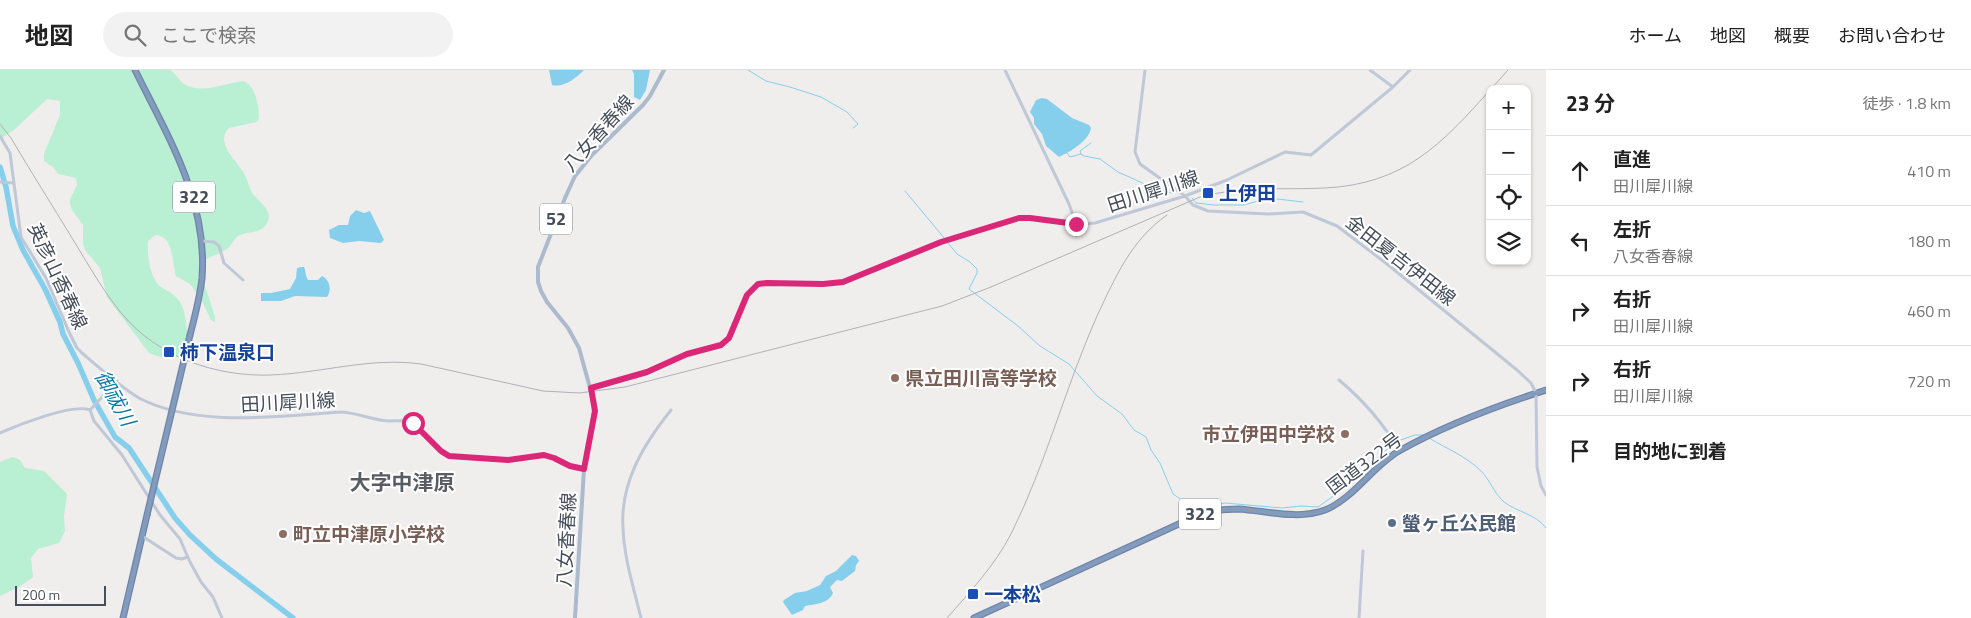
<!DOCTYPE html>
<html lang="ja">
<meta charset="utf-8">
<style>
body{margin:0;font-family:"Titillium Web","Noto Sans JP",sans-serif;background:#f2f2f2;color:#222}
.controls{position:absolute;right:15px;top:15px;display:grid;overflow:hidden;border-radius:10px;box-shadow:0 1px 4px #0004}
.controls button{width:45px;height:45px;display:grid;place-items:center;padding:0;border:0;border-bottom:1px solid #e0e0e0;background:#fff;color:#222;font:25px sans-serif}
.scale{position:absolute;left:15px;bottom:12px;width:91px;box-sizing:border-box;padding-left:5px;border:2px solid #454e5a;border-top:0;font-size:14px;line-height:18px;white-space:nowrap;color:#454e5a;-webkit-text-stroke:4px #fff;paint-order:stroke}
.stop{position:absolute;width:15px;height:15px;margin:-11px;border:4px solid #db2777;border-radius:50%;background:#fff}
.stop.end{background:#db2777;border-color:#fff;box-shadow:0 1px 5px #0008}
.list{margin:0;padding:0;list-style:none}
h2{display:flex;justify-content:space-between;align-items:center;height:65px;margin:0;padding:0 20px;font-size:21px}
h2 small{font-size:16px;font-weight:400;color:#767676}
.list li{display:grid;grid-template-columns:32px 1fr auto;gap:15px;align-items:center;box-sizing:border-box;height:70px;padding:0 20px;border-top:1px solid #e0e0e0}
.list b{display:block;font-size:19px;white-space:nowrap}
.list p{margin:0;font-size:16px;white-space:nowrap;color:#767676}
.list em{font-size:16px;font-style:normal;color:#767676}
.icon{flex:none;width:28px;height:28px;fill:none;stroke:currentColor;stroke-width:2;stroke-linecap:round;stroke-linejoin:round}
.map{position:relative;flex:none;width:1546px;height:548px;overflow:hidden}
header{display:flex;align-items:center;gap:30px;box-sizing:border-box;height:70px;padding:0 25px;background:#fff;border-bottom:1px solid #e0e0e0}
header strong{font-size:24px}
nav{display:flex;gap:28px;margin-inline-start:auto;font-size:18px}
.search{width:350px;height:45px;background:#f2f2f2;display:flex;align-items:center;gap:12px;box-sizing:border-box;padding:0 18px;border-radius:28px;color:#767676;font-size:19px}
main{display:flex}
aside{flex:1;background:#fff}
.map>svg:first-child{display:block}
.green{fill:#b9efd2}
.water{fill:#85cfed}
.lines{fill:none;stroke-linecap:round;stroke-linejoin:round}
.stream{stroke:#85cfed;stroke-width:1}
.river{stroke:#85cfed;stroke-width:5.5}
.highway-casing{stroke:#6e85a9;stroke-width:7}
.secondary{stroke:#bfc8d7;stroke-width:3}
.primary{stroke:#acbacd;stroke-width:4}
.highway{stroke:#839bbd;stroke-width:4.5}
.rail{stroke:#afb1b7;stroke-width:1}
.highway-bridge-casing{stroke:#6e85a9;stroke-width:7;stroke-linecap:butt}
.highway-bridge{stroke:#839bbd;stroke-width:4.5}
.route{stroke:#db2777;stroke-width:6}
.transit-dot{fill:#1a4fb4;stroke:#fff;stroke-width:2}
.education-dot{fill:#8d6e63;stroke:#fff;stroke-width:2}
.service-dot{fill:#5c6f8a;stroke:#fff;stroke-width:2}
.labels{text-anchor:middle;stroke-width:4;stroke-linejoin:round;paint-order:stroke}
.shield{fill:#fff;stroke:#7d838c;stroke-width:1}
.shield-label{font-size:18px;font-weight:bold;fill:#454e5a}
.street-label{font-size:19px;fill:#454e5a;stroke:#fff}
.transit-label{font-size:19px;font-weight:bold;fill:#164399;stroke:#fff;text-anchor:start}
.education-label{font-size:19px;font-weight:bold;fill:#785e54;stroke:#fff;text-anchor:start}
.service-label{font-size:19px;font-weight:bold;fill:#4e5e75;stroke:#fff;text-anchor:start}
.water-label{font-size:20px;font-style:italic;fill:#0a7aa8;stroke:#fff}
.quarter-label{font-size:21px;font-weight:bold;fill:#595c62;stroke:#fff}
</style>
<header>
<strong>地図</strong>
<div class="search"><svg class="icon" aria-label="search" viewBox="0 0 24 24"><circle cx="10" cy="10" r="6"/><path d="M15 15l6 6"/></svg>ここで検索</div>
<nav><a>ホーム</a><a>地図</a><a>概要</a><a>お問い合わせ</a></nav>
</header>
<main>
<div class="map">
<svg width="1546" height="548" viewBox="0 0 1546 548">
<rect width="100%" height="100%" fill="#f0eded"/>
<path class="green" d="M0 0H170C176 4 179 10 184 14 202 25 225 13 243 11 256 16 259 36 259 49L256 52 229 58C214 72 237 91 244 103 248 110 249 118 253 124 259 132 274 141 267 153 261 164 249 161 240 165 233 168 233 175 227 179 220 184 211 186 203 191L202 206 215 247V252L211 250 200 227 190 214 176 206C172 193 174 165 155 165L148 171C147 184 149 200 156 212 161 220 172 220 180 232 184 238 185 246 186 254 192 285 179 295 149 283L107 227 100 198 85 180 83 174V155L72 140 70 134V129L77 115 76 108 58 104 53 97 44 91V84L60 45V31L47 29 14 60 0 69Z
M13 387 20 390 25 398 44 401 67 424 64 446 65 461 59 473 38 479 31 488 33 507 19 517 0 526V392Z"/>
<path class="water" d="M549 0H584C576 8 564 18 552 15Z
M632 0H650L646 20 640 30 634 27V4Z
M1042 28 1047 29 1072 48 1089 55 1091 58C1089 71 1070 82 1059 87L1046 76 1042 64 1034 54V48L1030 42 1036 30Z
M356 140 364 143 370 141 384 170 381 173 359 171 343 173 330 168 329 160 339 155H348L350 146Z
M301 197H304C306 201 305 205 308 210H318L322 206C330 210 332 220 327 227L295 226 281 231H261V223H271L290 219 296 208 297 198Z
M852 485 856 486 859 491 856 495 855 501 842 511 837 510 830 517 833 523C828 534 815 534 805 536L803 540 792 545 783 532 784 530 795 523 807 521 820 515 826 506 836 501Z"/>
<g class="lines">
<path class="stream" d="M748 0 766 11 790 17 821 27 847 42 858 54 853 58
M1067 83 1070 87 1081 84 1084 86 1100 89 1118 102 1156 119 1172 123
M1081 84 1080 81 1091 73
M905 121 945 169
M1192 128 1196 133 1214 135H1244L1269 128 1303 132
M948 173 957 184 970 192 977 199V203L969 219 1018 256 1040 276 1069 294 1097 326 1122 344 1134 360 1146 367 1151 380 1160 393 1173 424 1188 434 1216 435 1225 433 1282 438 1301 436 1318 437 1343 419 1395 372 1415 365H1424
M1429 368C1447 379 1466 386 1481 401 1490 410 1494 423 1504 432 1517 442 1536 444 1546 458"/>
<path class="river" d="M0 97 6 117 13 156 23 180 45 219 60 252 63 264 78 293 94 330 115 367 129 378 175 448 190 465 216 489 293 548"/>
<defs>
<path id="highway" d="M135 0C168 67 208 131 202 208 200 227 195 246 190 265
M123 548 147 445
M974 548 1205 442C1216 440 1227 439 1239 439 1267 441 1298 450 1325 440 1353 429 1373 396 1399 381 1445 355 1496 336 1546 320"/>
</defs>
<use href="#highway" class="highway-casing"/>
<path class="secondary" d="M1005 0 1069 134 1076 154
M1145 0 1135 82 1140 94 1185 126 1193 135 1208 141 1268 144 1303 142 1337 156 1387 194 1517 300 1531 313 1536 323 1537 397 1541 416 1546 425
M1370 0 1393 17
M0 66 10 83 21 167 46 208 69 262 77 278 82 283C97 296 123 319 139 328 196 358 279 346 342 342 358 343 372 350 388 351 397 351 406 349 415 354 427 363 435 380 449 386L508 390 544 385 554 387 570 396 584 399
M0 112 13 113
M202 171 214 172 219 176 224 193 243 210
M1339 310C1363 330 1383 353 1399 380
M591 318 647 302 687 284 721 275 729 268 747 225 758 214 767 213 823 214 843 212 941 173 1019 148 1083 154 1095 153 1185 126 1227 110 1285 82 1311 85 1393 17 1410 0
M90 340 94 351 122 385 160 445 180 469 190 492 201 512 213 527 222 548
M90 340 117 311
M0 363C18 355 73 333 90 340
M142 466 176 488 182 489 187 487
M641 548C634 519 624 488 623 458 620 412 644 374 671 340
M1359 548 1363 481"/>
<path class="primary" d="M575 548 584 399 595 336 579 278 568 258 547 232 541 221 538 212V197L565 128 575 106 592 85 643 35 650 26 664 0"/>
<use href="#highway" class="highway"/>
<path class="rail" d="M1491 19 1508 0
M0 54 11 68C31 102 52 135 72 168 88 194 103 221 122 244 158 287 216 307 271 305 322 303 370 287 421 294L543 321 579 323 625 317 942 236 991 217 1200 127C1241 116 1283 120 1325 118 1404 114 1441 75 1490 20
M947 548C970 522 995 495 1011 464 1046 394 1065 318 1097 246 1115 208 1131 170 1167 145"/>
<defs>
<path id="highway-bridge" d="M147 445 190 265"/>
</defs>
<use href="#highway-bridge" class="highway-bridge-casing"/>
<use href="#highway-bridge" class="highway-bridge"/>
</g>
<g class="lines">
<path class="route" d="M413 353 441 381 449 386 508 390 544 385 554 388 570 396 584 399 595 341 591 318 647 302 687 284 721 275 729 268 747 225 758 214 767 213 823 214 843 212 941 172 1019 148H1030L1076 154"/>
</g>
<g class="transit-dot">
<rect x="1202" y="117" width="12" height="12" rx="2.5"/>
<rect x="163" y="276" width="12" height="12" rx="2.5"/>
<rect x="967" y="518" width="12" height="12" rx="2.5"/>
</g>
<g class="education-dot">
<circle cx="895" cy="308" r="5"/>
<circle cx="1345" cy="364" r="5"/>
<circle cx="283" cy="464" r="5"/>
</g>
<circle class="service-dot" cx="1392" cy="453" r="5"/>
<g class="labels">
<g class="shield">
<rect x="173" y="111.5" width="42" height="31" rx="4"/>
<rect x="540" y="133.5" width="32" height="31" rx="4"/>
<rect x="1179" y="428.5" width="42" height="31" rx="4"/>
</g>
<g class="shield-label">
<text x="194" y="133">322</text>
<text x="556" y="155">52</text>
<text x="1200" y="450">322</text>
</g>
<g class="street-label">
<text transform="translate(598 63) rotate(-48)" y="7">八女香春線</text>
<text transform="translate(1153 121) rotate(-18)" y="7">田川犀川線</text>
<text transform="translate(1401 190) rotate(38)" y="7">金田夏吉伊田線</text>
<text transform="translate(58 206) rotate(65)" y="7">英彦山香春線</text>
<text transform="translate(288 332) rotate(-3)" y="7">田川犀川線</text>
<text transform="translate(1364 393) rotate(-37)" y="7">国道322号</text>
<text transform="translate(566 470) rotate(-87)" y="7">八女香春線</text>
</g>
<g class="transit-label">
<text x="1219" y="130">上伊田</text>
<text x="180" y="289">柿下温泉口</text>
<text x="984" y="531">一本松</text>
</g>
<g class="education-label">
<text x="905" y="315">県立田川高等学校</text>
<text x="1335" y="371" text-anchor="end">市立伊田中学校</text>
<text x="293" y="471">町立中津原小学校</text>
</g>
<g class="service-label">
<text x="1402" y="460">螢ヶ丘公民館</text>
</g>
<g class="water-label">
<text transform="translate(115 328) rotate(61)" y="7">御祓川</text>
</g>
<g class="quarter-label">
<text x="402" y="420">大字中津原</text>
</g>
</g>
</svg>
<div class="controls">
<button>+</button>
<button>−</button>
<button><svg class="icon" aria-label="locate" viewBox="0 0 24 24"><circle cx="12" cy="12" r="6"/><path d="M12 2v4M12 18v4M2 12h4M18 12h4"/></svg></button>
<button><svg class="icon" aria-label="layers" viewBox="0 0 24 24"><path d="M12 4l9 5-9 5-9-5zM3 14l9 5 9-5"/></svg></button>
</div>
<div class="scale">200 m</div>
<div class="stop" style="left:413px;top:353px"></div>
<div class="stop end" style="left:1076px;top:154px"></div>
</div>
<aside>
<h2>23 分<small>徒歩 · 1.8 km</small></h2>
<ul class="list">
<li><svg class="icon" aria-label="ahead" viewBox="0 0 24 24"><path d="M12 20V5M6 11l6-6 6 6"/></svg><div><b>直進</b><p>田川犀川線</p></div><em>410 m</em></li>
<li><svg class="icon" aria-label="left" viewBox="0 0 24 24"><path d="M17 20v-9H6M10 6l-5 5 5 5"/></svg><div><b>左折</b><p>八女香春線</p></div><em>180 m</em></li>
<li><svg class="icon" aria-label="right" viewBox="0 0 24 24"><path d="M7 20v-9h11M14 6l5 5-5 5"/></svg><div><b>右折</b><p>田川犀川線</p></div><em>460 m</em></li>
<li><svg class="icon" aria-label="right" viewBox="0 0 24 24"><path d="M7 20v-9h11M14 6l5 5-5 5"/></svg><div><b>右折</b><p>田川犀川線</p></div><em>720 m</em></li>
<li><svg class="icon" aria-label="arrive" viewBox="0 0 24 24"><path d="M6 21V4h12l-3 4 3 4H6"/></svg><div><b>目的地に到着</b></div></li>
</ul>
</aside>
</main>
